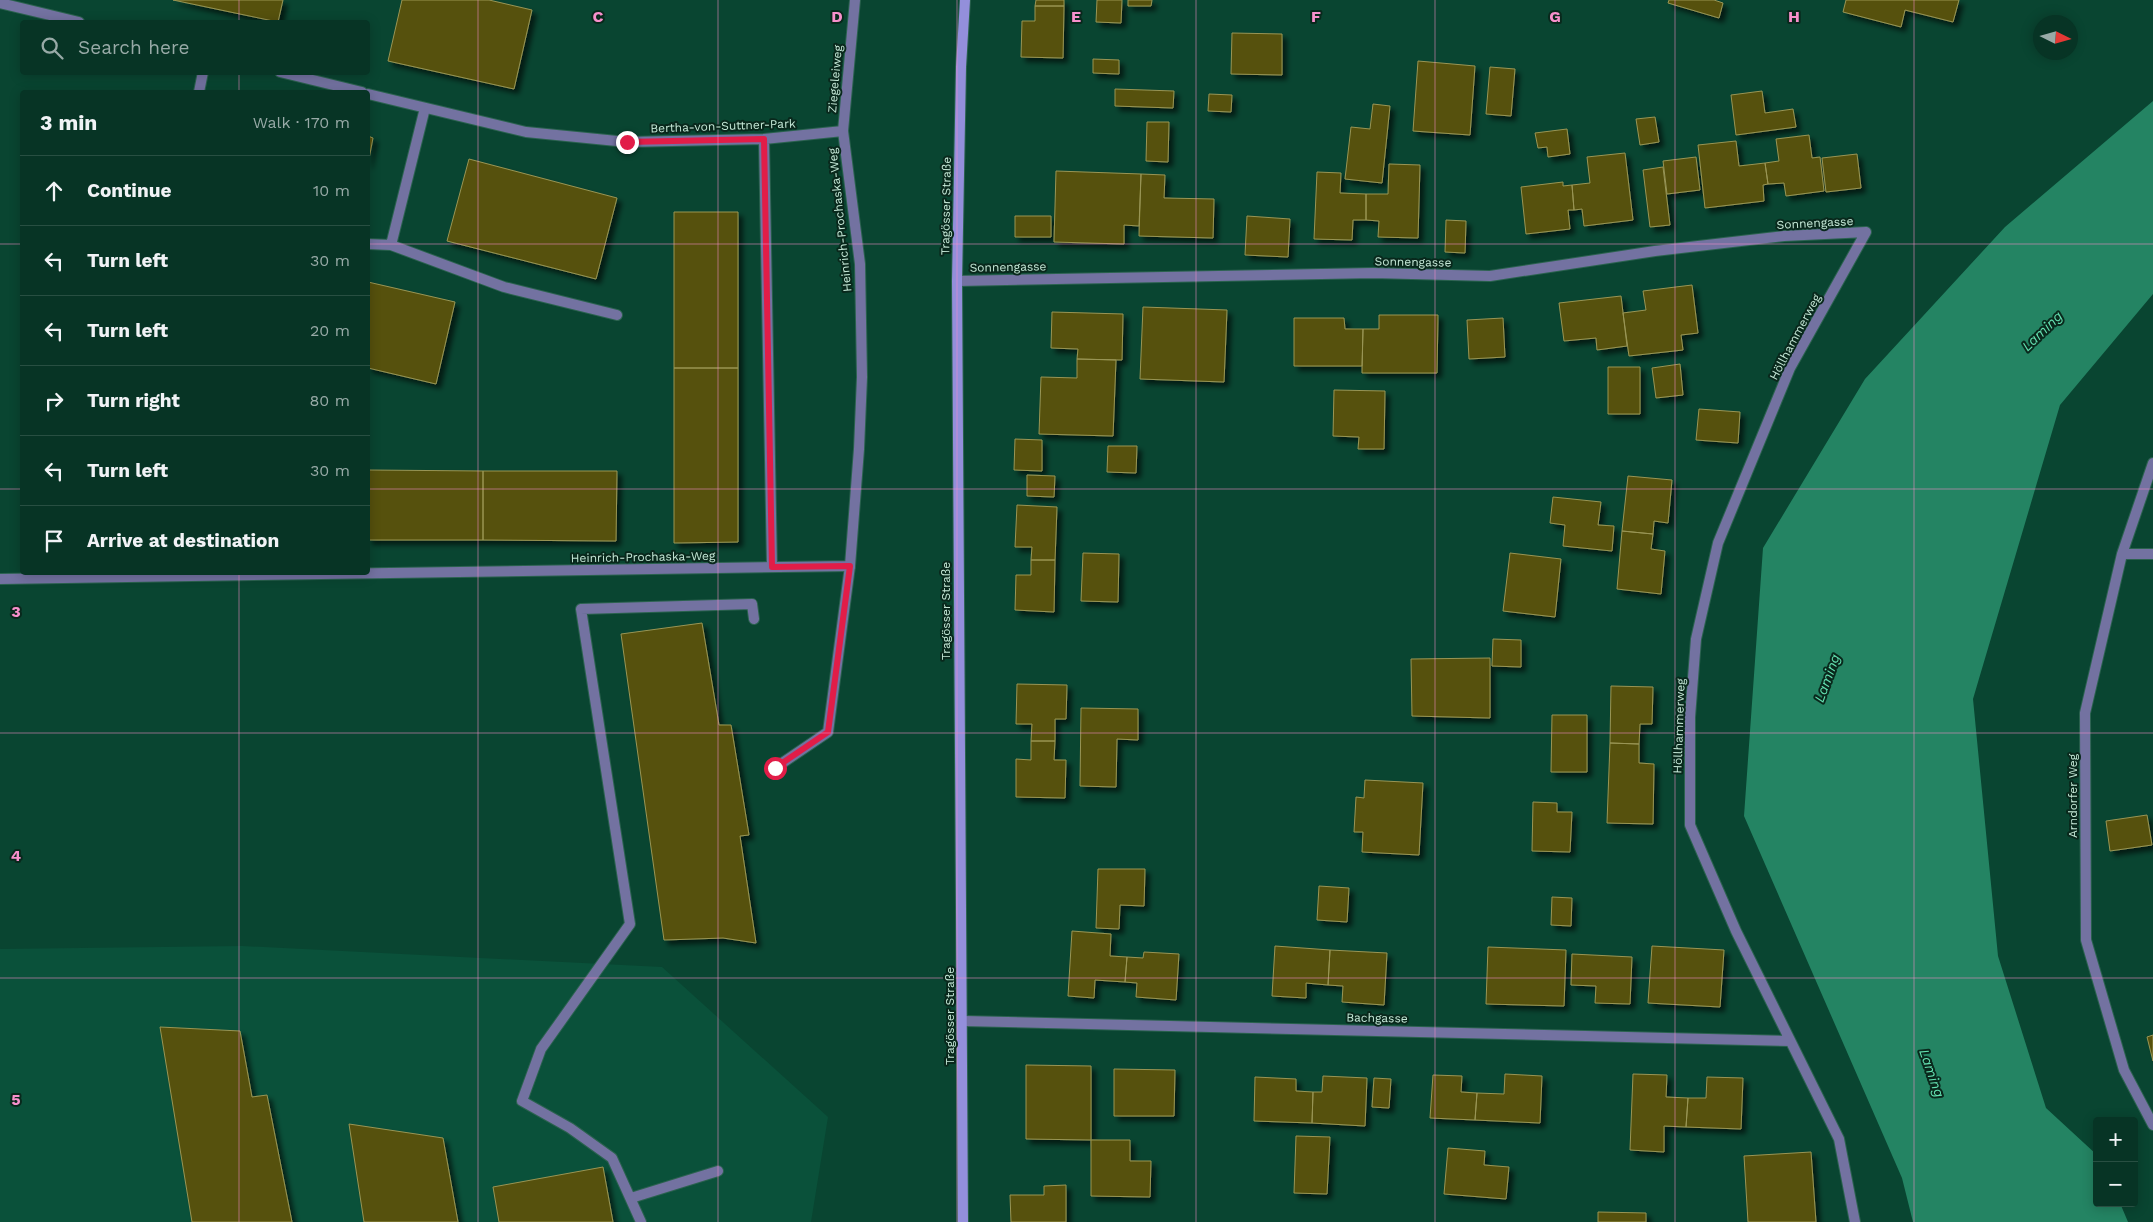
<!DOCTYPE html>
<meta charset="utf-8">
<style>
body{margin:0;font-family:"Work Sans",sans-serif;background:#153f32;color:#f1f3f6}
.controls{position:absolute;right:15px;bottom:15px;display:grid;overflow:hidden;border-radius:5px;box-shadow:0 2px 12px #0003}
.controls button{width:45px;height:45px;display:grid;place-items:center;padding:0;border:0;border-bottom:1px solid #284f42;background:#073425;color:#f1f3f6;font:25px sans-serif}
.compass{position:absolute;left:2033px;top:15px;width:45px;height:45px;border-radius:50%;background:#073425;box-shadow:0 2px 12px #0003;rotate:95deg}
.stop{position:absolute;width:15px;height:15px;margin:-11px;border:4px solid #e11d48;border-radius:50%;background:#fff}
.stop.end{background:#e11d48;border-color:#fff;box-shadow:0 1px 5px #0008}
.list{margin:0;padding:0;list-style:none}
h2{display:flex;justify-content:space-between;align-items:center;height:65px;margin:0;padding:0 20px;font-size:21px}
h2 small{font-size:16px;font-weight:400;color:#98aaa7}
.list li{display:grid;grid-template-columns:32px 1fr auto;gap:15px;align-items:center;box-sizing:border-box;height:70px;padding:0 20px;border-top:1px solid #284f42}
.list b{display:block;font-size:19px;white-space:nowrap}
.list em{font-size:16px;font-style:normal;color:#98aaa7}
.icon{flex:none;width:28px;height:28px;fill:none;stroke:currentColor;stroke-width:2;stroke-linecap:round;stroke-linejoin:round}
.map{position:relative;flex:none;width:2153px;height:1222px;overflow:hidden}
.search{position:absolute;background:#073425;box-shadow:0 2px 12px #0003;left:20px;top:20px;width:350px;height:55px;display:flex;align-items:center;gap:12px;box-sizing:border-box;padding:0 18px;border-radius:5px;color:#98aaa7;font-size:19px}
.panel{position:absolute;background:#073425;box-shadow:0 2px 12px #0003;left:20px;top:90px;width:350px;height:485px;border-radius:5px}
.map>svg:first-child{display:block}
.built{fill:#0a513a}
.water{fill:#248463}
.building{fill:#56510b;stroke:#999555;filter:url(#shadow)}
.lines{fill:none;stroke-linecap:round;stroke-linejoin:round}
.service-casing{stroke:#2b624f;stroke-width:12}
.minor-casing{stroke:#2b624f;stroke-width:12}
.secondary-casing{stroke:#2b624f;stroke-width:12}
.service{stroke:#7372a1;stroke-width:10}
.minor{stroke:#7372a1;stroke-width:10}
.secondary{stroke:#938fdb;stroke-width:10}
.route{stroke:#e11d48;stroke-width:6}
.grid{fill:none;stroke:#f890cc;stroke-width:1;stroke-opacity:0.55}
.labels{text-anchor:middle;stroke-width:4;stroke-linejoin:round;paint-order:stroke}
.street-label{font-size:12px;fill:#c4e7d6;stroke:#09281c}
.water-label{font-size:14px;font-style:italic;fill:#64e1b1;stroke:#09281c}
.grid-label{font-size:16px;text-anchor:middle;font-weight:bold;fill:#f890cc;stroke:#09281c;stroke-width:4;stroke-linejoin:round;paint-order:stroke}
</style>
<div class="map">
<svg width="2153" height="1222" viewBox="0 0 2153 1222">
<defs>
<filter id="shadow"><feDropShadow dx="4.5" dy="4.5" stdDeviation="2.5" flood-color="#0009"/></filter>
</defs>
<rect width="100%" height="100%" fill="#094531"/>
<path class="built" d="M242 946 662 967 828 1117 811 1222H0V949Z"/>
<path class="water" d="M2153 101V294L2060 405 1973 699 1998 956 2046 1108 2097 1155V1203H2120L2128 1222H1913L1902 1178 1744 816 1763 548 1865 379 2005 227Z"/>
<path class="building" d="M173 0H283L278 22Z
M402 0H489L532 10 514 89 388 61Z
M1036 0H1064V6H1035Z
M1097 0H1122L1121 23 1096 22Z
M1128 0H1152L1151 6H1128Z
M1669 0H1714L1723 3 1719 18 1668 3Z
M1846 0H1959L1953 22 1905 10 1901 27 1843 12Z
M1035 6H1064L1063 58 1021 57 1022 21H1035Z
M1232 33 1282 34V75L1231 74Z
M1093 59 1119 60V74L1093 73Z
M1418 61 1475 66 1470 135 1413 131Z
M1490 67 1515 69 1511 116 1486 114Z
M1115 89 1174 91 1173 108 1115 106Z
M1762 91 1765 113 1793 109 1796 127 1736 135 1731 95Z
M1209 94 1232 95 1231 112 1208 111Z
M1373 104 1390 106 1382 183 1345 179 1351 127 1370 129Z
M1655 117 1659 142 1640 145 1636 119Z
M1147 122H1169L1168 162 1146 161Z
M1567 129 1570 154 1548 157 1547 147 1538 148 1535 133Z
M1809 135 1812 158 1820 157 1824 191 1786 196 1784 183 1768 184 1765 163 1779 161 1776 139Z
M368 136 373 138 368 164Z
M1736 141 1739 166 1765 163 1768 184 1763 185 1764 201 1705 208 1698 145Z
M1625 153 1633 220 1584 226 1582 209 1574 210 1572 185 1590 183 1587 157Z
M1857 154 1861 188 1826 192 1822 158Z
M1696 157 1700 190 1667 194 1663 161Z
M469 159 617 198 596 279 447 241Z
M1389 164 1420 165 1418 238 1378 237 1379 221 1366 220V194H1388Z
M1663 167 1670 225 1650 227 1643 170Z
M1056 171 1141 174 1139 226 1124 225V244L1054 242Z
M1317 172 1341 173 1340 193 1366 194V220H1353L1352 240 1314 239Z
M1141 174 1165 175 1164 198 1214 199 1213 238 1139 236Z
M1563 182V186L1572 185 1574 210H1568L1570 229 1526 234 1521 187Z
M674 212H738V368H674Z
M1015 216H1051V237H1015Z
M1247 216 1290 219 1288 257 1245 255Z
M1446 220 1466 221 1465 253 1445 252Z
M368 282 455 302 436 384 368 368Z
M1692 285 1698 333 1681 335 1683 350 1629 356 1623 313 1646 310 1643 291Z
M1621 296 1627 346 1597 350 1596 338 1564 341 1559 303Z
M1143 307 1227 310 1224 382 1140 379Z
M1052 312 1123 314 1122 360 1077 359 1078 349 1051 348Z
M1379 315H1438L1437 373H1362L1363 329H1379Z
M1294 318H1344L1345 329H1363L1362 366H1294Z
M1503 318 1505 357 1469 359 1467 320Z
M1077 359 1116 360 1113 436 1039 434 1041 377 1077 378Z
M1680 364 1683 395 1656 398 1652 368Z
M1608 367H1640V414H1608Z
M674 368H738V542L674 543Z
M1334 390 1385 391 1384 449H1358L1359 437 1333 436Z
M1699 409 1740 412 1738 443 1696 440Z
M1015 439 1042 440V471L1014 470Z
M1108 446H1137L1136 473 1107 472Z
M368 470 483 471V540H368Z
M483 471H617L616 541 483 540Z
M1027 475 1055 476 1054 497 1027 496Z
M1628 476 1672 480 1668 523 1654 521 1653 534 1622 531Z
M1553 497 1601 502 1598 525 1614 526 1612 551 1563 546 1565 525 1550 523Z
M1017 505 1057 507 1055 560H1031L1032 547H1015Z
M1622 531 1653 534 1651 549 1665 551 1661 594 1617 589Z
M1083 553 1119 554 1118 602 1081 601Z
M1510 553 1561 559 1555 617 1503 611Z
M1031 560H1055L1054 612 1015 610 1016 575H1031Z
M702 623 719 725H731L749 835 740 836 756 943 723 938 664 940 621 634Z
M1493 639 1521 640V667L1492 666Z
M1490 658V718L1412 716 1411 659Z
M1017 684 1067 685 1066 719H1055V741H1031L1032 724H1016Z
M1611 686 1653 687 1652 724H1640L1639 744 1610 743Z
M1081 708 1138 709V740L1117 739 1116 787 1080 786Z
M1552 715H1587V772H1551Z
M1031 741H1055L1054 760H1066L1065 798 1016 797V759L1031 760Z
M1610 743 1639 744V763L1654 764 1653 824 1607 823Z
M1365 780 1423 783 1419 855 1362 852 1363 832H1354L1356 797 1364 798Z
M1533 802 1557 803V812H1572L1570 852 1532 851Z
M2147 815 2152 845 2110 851 2106 821Z
M1098 869H1145L1144 906 1120 905 1119 929 1096 928Z
M1319 886 1349 888 1347 922 1317 920Z
M1552 897 1572 898 1571 926 1551 925Z
M1072 931 1111 934 1110 956 1127 957 1125 982 1095 980 1094 998 1068 996Z
M1275 946 1330 950 1328 985 1306 983V998L1272 996Z
M1652 946 1724 950 1720 1007 1648 1003Z
M1488 947 1566 950 1564 1006 1486 1004Z
M1330 950 1387 953 1384 1005 1342 1002 1343 986 1328 985Z
M1144 952 1179 954 1176 1000 1136 997 1137 983 1125 982 1127 957 1143 958Z
M1572 954 1632 957 1630 1004 1595 1003 1596 986 1571 985Z
M160 1027 240 1031 252 1097 267 1095 292 1222H192Z
M2153 1035V1061L2147 1037Z
M1026 1065 1091 1066V1140L1026 1139Z
M1114 1069 1175 1070 1174 1116H1114Z
M1505 1074 1542 1076 1540 1123 1475 1120 1477 1093 1504 1094Z
M1633 1074 1667 1075 1666 1097 1688 1098 1686 1127 1664 1126V1152L1630 1150Z
M1433 1075 1462 1076 1461 1092 1477 1093 1475 1120 1430 1118Z
M1323 1076 1367 1078 1365 1126 1312 1123 1313 1092H1322Z
M1255 1077 1296 1079V1091L1313 1092 1312 1123 1254 1121Z
M1707 1077 1743 1078 1741 1129 1686 1127 1688 1098H1706Z
M1374 1078 1391 1079 1389 1108 1372 1107Z
M349 1124 443 1138 458 1222H364Z
M1296 1136 1330 1137 1327 1194 1294 1193Z
M1091 1140H1130V1161H1151L1150 1197 1091 1196Z
M1448 1148 1485 1151 1484 1165 1509 1167 1506 1199 1444 1194Z
M1811 1152 1816 1222H1748L1744 1156Z
M603 1167 613 1222H499L493 1187Z
M1066 1185V1222H1011L1010 1195H1044V1186Z
M1598 1212 1646 1213V1222H1598Z"/>
<g class="lines">
<defs>
<path id="service" d="M775 768 828 732 850 566
M631 1198 718 1171
M641 1222 612 1158 570 1128 522 1101 541 1049 630 924 581 609 752 604 754 619"/>
<path id="minor" d="M0 3 79 22
M280 72 362 92
M199 92 203 72
M368 94 526 132 627 142 764 139 843 131
M764 139 772 567
M368 244 391 245 504 287 617 315
M391 245 425 108
M957 281 1373 273 1490 276 1655 251 1784 236 1866 232
M2153 463 2122 554 2085 713 2086 940 2124 1070 2153 1125
M2122 554H2153
M0 579 850 566 859 449 862 377 860 264 843 131 855 0
M963 1021 1790 1041
M1855 1222 1839 1139 1736 931 1690 825V717L1696 639 1718 543 1790 368 1866 232"/>
<path id="secondary" d="M963 1222 957 281 961 67 965 0"/>
</defs>
<use href="#service" class="service-casing"/>
<use href="#minor" class="minor-casing"/>
<use href="#secondary" class="secondary-casing"/>
<use href="#service" class="service"/>
<use href="#minor" class="minor"/>
<use href="#secondary" class="secondary"/>
</g>
<g class="lines">
<path class="route" d="M627 142 764 139 772 567 850 566 828 732 775 768"/>
</g>
<path class="grid" d="M239 0V22M478 0V1222M718 0V1222M957 0V1222M1196 0V1222M1435 0V1222M1675 0V1222M1914 0V1222M239 72V92M0 244H22M368 244H2153M0 489H22M368 489H2153M239 572V1222M0 733H2153M0 978H2153"/>
<g class="labels">
<g class="street-label">
<text transform="translate(835 79) rotate(-85)" y="4">Ziegeleiweg</text>
<text transform="translate(723 126) rotate(-2)" y="4">Bertha-von-Suttner-Park</text>
<text transform="translate(946 206) rotate(-89)" y="4">Tragösser Straße</text>
<text transform="translate(840 220) rotate(-96)" y="4">Heinrich-Prochaska-Weg</text>
<text transform="translate(1815 223) rotate(-3)" y="4">Sonnengasse</text>
<text transform="translate(1413 262) rotate(1)" y="4">Sonnengasse</text>
<text transform="translate(1008 267) rotate(-1)" y="4">Sonnengasse</text>
<text transform="translate(1795 337) rotate(-62)" y="4">Höllhammerweg</text>
<text transform="translate(643 557) rotate(-1)" y="4">Heinrich-Prochaska-Weg</text>
<text transform="translate(946 611) rotate(-90)" y="4">Tragösser Straße</text>
<text transform="translate(1679 726) rotate(-88)" y="4">Höllhammerweg</text>
<text transform="translate(2073 796) rotate(-90)" y="4">Arndorfer Weg</text>
<text transform="translate(950 1016) rotate(-90)" y="4">Tragösser Straße</text>
<text transform="translate(1377 1018) rotate(1)" y="4">Bachgasse</text>
</g>
<g class="water-label">
<text transform="translate(2042 331) rotate(-44)" y="5">Laming</text>
<text transform="translate(1827 678) rotate(-70)" y="5">Laming</text>
<text transform="translate(1932 1073) rotate(71)" y="5">Laming</text>
</g>
</g>
<g class="grid-label">
<text x="598" y="22">C</text>
<text x="837" y="22">D</text>
<text x="1076" y="22">E</text>
<text x="1316" y="22">F</text>
<text x="1555" y="22">G</text>
<text x="1794" y="22">H</text>
<text x="16" y="617">3</text>
<text x="16" y="861">4</text>
<text x="16" y="1105">5</text>
</g>
</svg>
<div class="controls">
<button>+</button>
<button>−</button>
</div>
<svg class="compass" viewBox="-18 -18 36 36"><path d="M0-13l5 13h-10z" fill="#e53935"/><path d="M0 13l5-13h-10z" fill="#98aaa7"/></svg>
<div class="stop" style="left:775px;top:768px"></div>
<div class="stop end" style="left:627px;top:142px"></div>
<div class="search"><svg class="icon" aria-label="search" viewBox="0 0 24 24"><circle cx="10" cy="10" r="6"/><path d="M15 15l6 6"/></svg>Search here</div>
<section class="panel">
<h2>3 min<small>Walk · 170 m</small></h2>
<ul class="list">
<li><svg class="icon" aria-label="ahead" viewBox="0 0 24 24"><path d="M12 20V5M6 11l6-6 6 6"/></svg><div><b>Continue</b></div><em>10 m</em></li>
<li><svg class="icon" aria-label="left" viewBox="0 0 24 24"><path d="M17 20v-9H6M10 6l-5 5 5 5"/></svg><div><b>Turn left</b></div><em>30 m</em></li>
<li><svg class="icon" aria-label="left" viewBox="0 0 24 24"><path d="M17 20v-9H6M10 6l-5 5 5 5"/></svg><div><b>Turn left</b></div><em>20 m</em></li>
<li><svg class="icon" aria-label="right" viewBox="0 0 24 24"><path d="M7 20v-9h11M14 6l5 5-5 5"/></svg><div><b>Turn right</b></div><em>80 m</em></li>
<li><svg class="icon" aria-label="left" viewBox="0 0 24 24"><path d="M17 20v-9H6M10 6l-5 5 5 5"/></svg><div><b>Turn left</b></div><em>30 m</em></li>
<li><svg class="icon" aria-label="arrive" viewBox="0 0 24 24"><path d="M6 21V4h12l-3 4 3 4H6"/></svg><div><b>Arrive at destination</b></div></li>
</ul>
</section>
</div>
